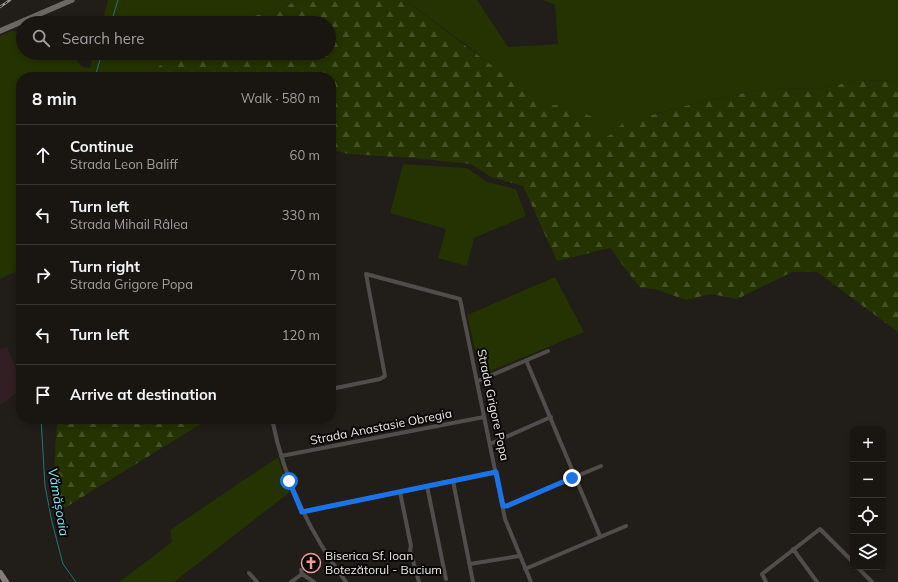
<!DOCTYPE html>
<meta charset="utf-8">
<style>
body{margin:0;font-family:Mulish,sans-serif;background:#221f1b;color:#f1f3f6}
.controls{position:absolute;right:12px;bottom:12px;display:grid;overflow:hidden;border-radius:8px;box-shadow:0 2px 6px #0003}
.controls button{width:36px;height:36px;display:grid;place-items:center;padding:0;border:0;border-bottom:1px solid #373532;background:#191612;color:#f1f3f6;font:20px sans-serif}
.stop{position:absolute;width:12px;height:12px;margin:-9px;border:3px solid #1a73e8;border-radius:50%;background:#fff}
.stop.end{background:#1a73e8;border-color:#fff;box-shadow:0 1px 4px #0008}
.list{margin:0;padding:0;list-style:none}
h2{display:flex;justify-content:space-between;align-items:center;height:52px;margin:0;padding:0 16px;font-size:17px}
h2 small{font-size:13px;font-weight:400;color:#9f9f9f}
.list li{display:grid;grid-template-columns:26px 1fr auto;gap:12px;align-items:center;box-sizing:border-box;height:60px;padding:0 16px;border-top:1px solid #373532}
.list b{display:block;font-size:15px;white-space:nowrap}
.list p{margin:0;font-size:13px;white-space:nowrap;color:#9f9f9f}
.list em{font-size:13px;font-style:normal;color:#9f9f9f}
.icon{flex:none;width:22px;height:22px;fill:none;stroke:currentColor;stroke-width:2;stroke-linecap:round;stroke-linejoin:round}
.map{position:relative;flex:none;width:898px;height:582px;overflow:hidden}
.search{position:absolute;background:#191612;box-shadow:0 2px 6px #0003;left:16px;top:16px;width:320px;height:44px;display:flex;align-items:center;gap:10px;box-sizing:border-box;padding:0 14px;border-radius:22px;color:#9f9f9f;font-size:15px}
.panel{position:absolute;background:#191612;box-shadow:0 2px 6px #0003;left:16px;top:72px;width:320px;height:352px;border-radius:16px}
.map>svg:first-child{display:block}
.commercial{fill:#311f23}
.green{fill:#253202}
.forest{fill:url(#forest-firs)}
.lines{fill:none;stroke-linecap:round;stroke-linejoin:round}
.stream{stroke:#237480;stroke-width:1}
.minor{stroke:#514d4c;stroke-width:4}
.secondary{stroke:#6d6865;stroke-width:5.5}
.primary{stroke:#847d79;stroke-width:6}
.rail-casing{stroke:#9a9692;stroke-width:2.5}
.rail{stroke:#090806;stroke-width:1;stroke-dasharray:3;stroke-linecap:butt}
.route{stroke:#1a73e8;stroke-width:5}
.labels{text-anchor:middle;stroke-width:4;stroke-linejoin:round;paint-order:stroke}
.street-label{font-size:12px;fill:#ebe8e5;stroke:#090806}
.poi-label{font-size:12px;fill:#ebe8e5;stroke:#090806;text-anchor:start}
.water-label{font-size:13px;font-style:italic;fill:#80eafc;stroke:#090806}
</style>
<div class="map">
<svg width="898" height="582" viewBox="0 0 898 582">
<defs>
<pattern id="forest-firs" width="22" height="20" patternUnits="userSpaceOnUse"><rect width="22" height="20" fill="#253202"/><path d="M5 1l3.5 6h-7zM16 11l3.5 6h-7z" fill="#455027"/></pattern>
</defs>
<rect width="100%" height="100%" fill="#211d18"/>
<path class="commercial" d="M7 347 21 381V390L0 405V349Z"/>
<path class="green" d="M108 0H302L233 23H102Z
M405 0H477L508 47 558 44 555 5 543 0H898V82L889 80 856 81 817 89 768 88 685 106 658 113 564 160 537 105 466 45Z
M11 31 23 32V53H71L82 67 90 68 94 53H180L142 77H21V269L0 279V36Z
M403 164 467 168 487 182 516 189 526 216 474 238 467 266 438 258 446 229 390 213Z
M555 277 584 332 481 375 467 315Z
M278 457 290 492 174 582H119L172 542 170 530Z"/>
<path class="forest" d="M302 0H405L537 100V105H563L593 117 590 143H594L612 134 623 123 685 106 768 88 817 89 856 81 889 80 898 82V332L817 272H792L737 299 711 294 686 300 655 289 640 288 610 248 557 261 523 186 491 177 471 164 413 158 348 154 331 149V77H142L180 53H329V23H233Z
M58 419H209L58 512C53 481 54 451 58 419Z"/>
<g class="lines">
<path class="stream" d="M111 23 118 0
M95 77 102 53
M41 419 45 486 52 522 63 564 76 582"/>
<path class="minor" d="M526 360 600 536
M478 381 548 351
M331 389 380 379 385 376 366 274 460 299 505 519 531 582
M272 419C284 480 309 532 346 582
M490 444 551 417
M281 456 484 417
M453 481 473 582
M427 486 446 579
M400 492 411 546 410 550 419 582
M503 507 601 466
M301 512 496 472
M793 549 817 582
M470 564 519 556
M857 567 872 582
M525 569 626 526
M301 570 302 574 314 582
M249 573 257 582
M291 582 302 574
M766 582 762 574 820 529 853 562"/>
<path class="secondary" d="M0 31 72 0"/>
<path class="primary" d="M0 573 6 582"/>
<defs>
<path id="rail" d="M0 7 10 0"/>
</defs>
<use href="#rail" class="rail-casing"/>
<use href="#rail" class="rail"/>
</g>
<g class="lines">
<path class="route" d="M289 481 302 512 496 472 503 506H507L572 478"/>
</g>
<defs>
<symbol id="church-ring" viewBox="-11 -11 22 22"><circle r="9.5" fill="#090806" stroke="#f49a9f" stroke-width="1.5"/><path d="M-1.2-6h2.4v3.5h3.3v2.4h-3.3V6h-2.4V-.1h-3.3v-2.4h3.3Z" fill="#f49a9f"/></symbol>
</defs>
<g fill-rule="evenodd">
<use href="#church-ring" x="300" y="552" width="22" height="22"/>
</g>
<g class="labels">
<g class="street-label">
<text transform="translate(493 405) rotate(78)" y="4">Strada Grigore Popa</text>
<text transform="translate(381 427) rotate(-11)" y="4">Strada Anastasie Obregia</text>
</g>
<g class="poi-label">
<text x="325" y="560">Biserica Sf. Ioan<tspan x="325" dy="14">Botezătorul - Bucium</tspan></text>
</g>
<g class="water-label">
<text transform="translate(59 502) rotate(80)" y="5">Vămășoaia</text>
</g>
</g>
</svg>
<div class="controls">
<button>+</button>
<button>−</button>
<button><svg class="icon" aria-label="locate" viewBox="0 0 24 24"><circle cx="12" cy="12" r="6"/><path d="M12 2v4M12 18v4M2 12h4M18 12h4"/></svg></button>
<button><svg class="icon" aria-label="layers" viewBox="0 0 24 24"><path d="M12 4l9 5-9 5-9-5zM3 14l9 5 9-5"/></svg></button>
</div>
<div class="stop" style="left:289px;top:481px"></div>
<div class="stop end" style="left:572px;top:478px"></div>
<div class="search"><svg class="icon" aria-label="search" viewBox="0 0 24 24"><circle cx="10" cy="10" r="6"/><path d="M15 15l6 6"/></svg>Search here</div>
<section class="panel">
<h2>8 min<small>Walk · 580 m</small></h2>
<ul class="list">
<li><svg class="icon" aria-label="ahead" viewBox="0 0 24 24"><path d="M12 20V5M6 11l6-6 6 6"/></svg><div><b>Continue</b><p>Strada Leon Baliff</p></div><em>60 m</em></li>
<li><svg class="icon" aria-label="left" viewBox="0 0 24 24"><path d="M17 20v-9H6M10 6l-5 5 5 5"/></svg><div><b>Turn left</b><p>Strada Mihail Râlea</p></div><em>330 m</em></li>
<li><svg class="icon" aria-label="right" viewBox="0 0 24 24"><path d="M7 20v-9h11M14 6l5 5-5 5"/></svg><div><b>Turn right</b><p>Strada Grigore Popa</p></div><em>70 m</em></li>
<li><svg class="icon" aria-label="left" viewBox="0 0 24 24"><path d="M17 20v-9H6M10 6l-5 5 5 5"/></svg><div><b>Turn left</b></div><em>120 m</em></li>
<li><svg class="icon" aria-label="arrive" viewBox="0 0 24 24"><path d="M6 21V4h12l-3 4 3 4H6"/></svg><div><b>Arrive at destination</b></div></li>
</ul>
</section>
</div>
